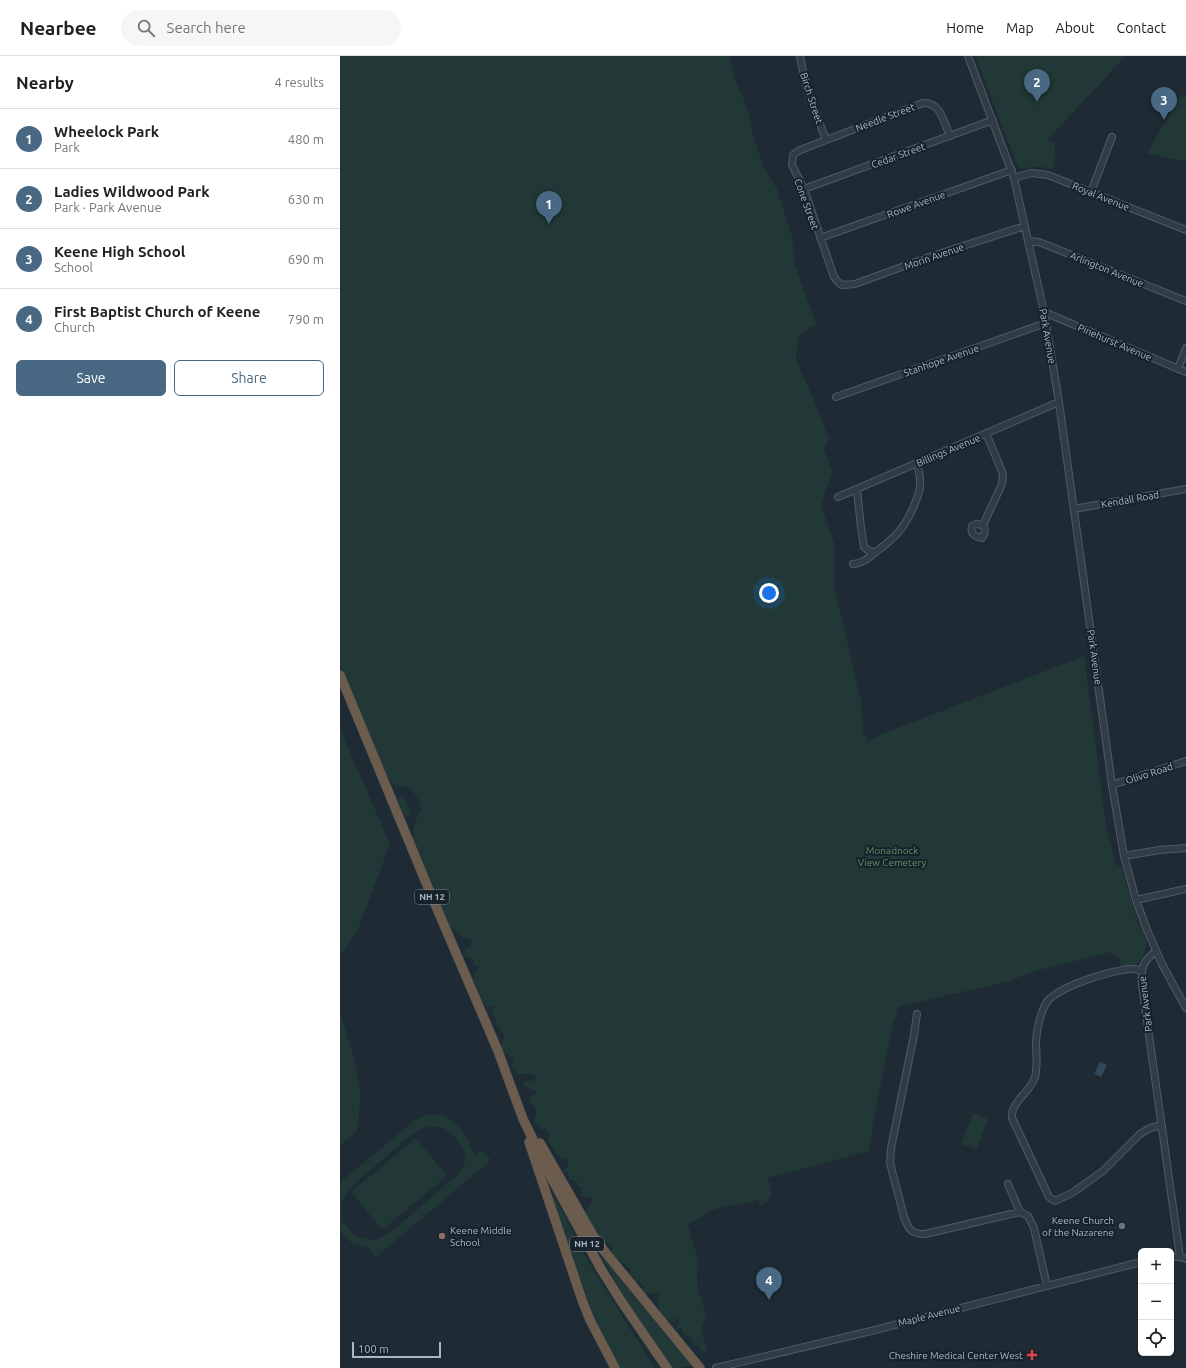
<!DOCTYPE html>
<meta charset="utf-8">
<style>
body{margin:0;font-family:Ubuntu,sans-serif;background:#f6f6f6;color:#202124}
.controls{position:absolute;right:12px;bottom:12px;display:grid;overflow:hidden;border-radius:6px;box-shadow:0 1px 3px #0004}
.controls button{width:36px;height:36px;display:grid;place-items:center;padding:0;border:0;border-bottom:1px solid #e0e0e0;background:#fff;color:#202124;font:20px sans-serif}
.scale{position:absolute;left:12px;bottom:10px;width:89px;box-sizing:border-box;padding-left:4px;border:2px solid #abb8c3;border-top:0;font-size:11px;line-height:14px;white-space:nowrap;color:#abb8c3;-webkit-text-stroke:3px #17222a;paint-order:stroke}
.you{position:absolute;left:429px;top:537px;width:14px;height:14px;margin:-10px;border:3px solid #fff;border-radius:50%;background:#1a73e8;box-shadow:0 0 0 6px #1a73e833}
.badge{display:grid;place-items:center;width:26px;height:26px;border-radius:50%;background:#486884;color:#fff;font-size:13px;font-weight:700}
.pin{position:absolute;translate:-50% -33px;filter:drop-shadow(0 1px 2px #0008)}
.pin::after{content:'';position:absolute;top:21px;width:14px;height:12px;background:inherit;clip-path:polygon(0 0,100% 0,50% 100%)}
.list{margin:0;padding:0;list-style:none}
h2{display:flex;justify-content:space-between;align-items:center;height:52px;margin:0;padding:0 16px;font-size:17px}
h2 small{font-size:13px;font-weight:400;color:#757577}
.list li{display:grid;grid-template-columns:26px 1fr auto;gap:12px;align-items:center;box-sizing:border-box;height:60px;padding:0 16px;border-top:1px solid #e0e0e0}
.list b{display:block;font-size:15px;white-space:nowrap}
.list p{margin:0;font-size:13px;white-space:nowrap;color:#757577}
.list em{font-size:13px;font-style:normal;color:#757577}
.actions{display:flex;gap:8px;padding:12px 16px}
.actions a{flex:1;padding:9px 0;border:1px solid #486884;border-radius:6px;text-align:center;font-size:14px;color:#486884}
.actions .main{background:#486884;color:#fff}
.icon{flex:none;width:22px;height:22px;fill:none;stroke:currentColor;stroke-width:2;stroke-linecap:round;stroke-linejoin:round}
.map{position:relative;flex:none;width:846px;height:1312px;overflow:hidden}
header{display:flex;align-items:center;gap:24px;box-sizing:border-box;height:56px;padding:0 20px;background:#fff;border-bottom:1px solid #e0e0e0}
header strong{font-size:19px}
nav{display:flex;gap:22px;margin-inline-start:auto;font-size:14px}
.search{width:280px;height:36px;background:#f6f6f6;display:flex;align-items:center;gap:10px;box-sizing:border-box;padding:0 14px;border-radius:22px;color:#757577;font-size:15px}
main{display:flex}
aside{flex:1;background:#fff}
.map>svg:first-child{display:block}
.green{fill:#213836;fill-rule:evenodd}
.water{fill:#2f485b}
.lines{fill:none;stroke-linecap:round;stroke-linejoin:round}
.minor-casing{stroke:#4f5b64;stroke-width:8}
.highway-casing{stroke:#3c4850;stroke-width:10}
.minor{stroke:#313d46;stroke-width:6}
.highway{stroke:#6c5c4e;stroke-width:9}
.worship-dot{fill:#6b7280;stroke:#17222a;stroke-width:1.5}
.education-dot{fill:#8d6e63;stroke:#17222a;stroke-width:1.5}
.health-dot{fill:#e0444e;stroke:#17222a;stroke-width:1.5}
.labels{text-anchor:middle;stroke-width:4;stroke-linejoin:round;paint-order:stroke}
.shield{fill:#17222a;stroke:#7f8b95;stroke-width:1}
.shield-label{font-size:9px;font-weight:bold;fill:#abb8c3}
.street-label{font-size:10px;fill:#abb8c3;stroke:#17222a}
.park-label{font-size:10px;fill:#639367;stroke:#17222a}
.poi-label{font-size:10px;fill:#abb8c3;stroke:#17222a;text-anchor:end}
</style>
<header>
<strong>Nearbee</strong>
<div class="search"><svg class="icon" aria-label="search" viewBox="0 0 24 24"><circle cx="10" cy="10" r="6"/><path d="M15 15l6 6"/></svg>Search here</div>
<nav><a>Home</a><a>Map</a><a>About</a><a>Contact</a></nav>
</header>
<main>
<aside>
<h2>Nearby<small>4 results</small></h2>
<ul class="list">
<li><span class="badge">1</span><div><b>Wheelock Park</b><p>Park</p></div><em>480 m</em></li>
<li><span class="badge">2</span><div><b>Ladies Wildwood Park</b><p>Park · Park Avenue</p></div><em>630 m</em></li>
<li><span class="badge">3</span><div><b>Keene High School</b><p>School</p></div><em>690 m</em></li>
<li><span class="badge">4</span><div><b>First Baptist Church of Keene</b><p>Church</p></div><em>790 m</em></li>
</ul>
<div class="actions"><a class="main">Save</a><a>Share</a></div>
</aside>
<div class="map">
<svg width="846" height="1312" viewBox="0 0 846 1312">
<rect width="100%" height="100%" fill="#1e2b35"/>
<path class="green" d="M0 0H389L395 23 408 53 413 79 424 112 437 133 452 180 455 209 476 268 458 280 456 304 477 351 489 384 484 393 492 416 481 449 495 490 494 530 521 644 523 675 529 686 542 678 744 600 767 775 777 810 781 809 796 860 807 886 806 893 802 903 796 909 781 912 780 904 770 896 699 914 665 926 558 951 556 961 554 962 534 1061 529 1095 428 1122C431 1138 436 1139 421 1150L417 1144 375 1153 348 1168 358 1204 357 1227 366 1260 361 1275 367 1293 364 1296 360 1293V1290H353L351 1282 342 1277 341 1272 336 1274 337 1269 340 1264 337 1262 332 1267C321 1260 316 1252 319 1238L302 1237 301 1234 305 1231 301 1227 300 1225 296 1226 290 1222 289 1216 292 1212H288L270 1196 274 1191 264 1186 244 1158 252 1146 253 1141C248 1142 244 1142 240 1139L243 1131H238L237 1126 229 1123 227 1116 222 1117 229 1107 227 1103 223 1104 216 1098 207 1083 210 1078 206 1073 202 1074 194 1066 196 1058 195 1050 189 1047 190 1042 196 1038V1035L192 1034 183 1029V1026L192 1025 197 1020 188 1018H178L171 1012 173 1006 172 1001 162 995V987L165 979 155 968 157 963 151 958 154 952 151 950 148 952 140 943 139 936 133 921 134 917 139 911 133 910 134 904 122 899 126 893H130L132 884 124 882 110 870 73 782C72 772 75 762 82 754L80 752 81 748 70 731C54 731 52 729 44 714L0 607Z
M635 0H786L707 84 715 87 714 110 711 113 697 110 681 113 678 111Z
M841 39 846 42V105L819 100 807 97Z
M0 673 50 788 17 876 0 899Z
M61 740C67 743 70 752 70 758L66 761 57 744Z
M0 956 14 1001 21 1039 17 1075 0 1090Z
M633 1057 648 1063 637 1093 621 1088Z
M90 1058C95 1059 102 1059 106 1061 121 1069 130 1085 134 1100L141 1094 151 1104 36 1201 29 1192 13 1188 0 1175V1129L3 1124 75 1064ZM88 1070C91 1070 97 1070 100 1071 114 1077 131 1096 123 1111 121 1114 118 1118 115 1121L50 1177 37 1183 32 1184 15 1180 2 1165 1 1146 9 1133 72 1078Z
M76 1082 107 1120 42 1174 11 1136Z
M211 1137C225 1155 232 1177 243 1196 266 1236 291 1273 315 1312H278C250 1256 229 1196 211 1137Z
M249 1179 353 1309 339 1312H332L288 1247Z"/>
<path class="water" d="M760 1006 767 1009 761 1021 754 1018Z"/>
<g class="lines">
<defs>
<path id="minor" d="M460 0 466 31 486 84
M628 0 674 122 704 256 719 346 772 729 784 800 796 844 807 874 822 908 846 952
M610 80C604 67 601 46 583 47L486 84 458 95 453 99 452 109 464 133 494 221 498 226 502 229 515 228 589 201 685 170
M674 122 691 117 708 119 846 174
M464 133 653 64
M751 136 772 81
M480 182 672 114
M688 185 699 186 846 245
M704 256 846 316
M838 313 846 292
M496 341 706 267
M517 433 521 472 524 491 529 495 536 496
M498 441 719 346
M734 453 846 433
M636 468 643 469C646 475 645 477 642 482 634 480 630 478 632 470Z
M643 469 662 428 663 418 646 377
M513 508C524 507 529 501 537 495 556 481 565 471 574 450 576 444 579 438 580 432 581 424 579 415 577 407
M772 729 846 705
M784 800 819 794 846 792
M796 844 846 833
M816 895C802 906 801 912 802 929L840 1201
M801 914C798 914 795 913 792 913 774 913 712 932 705 949 700 959 697 974 696 985 696 996 698 1010 695 1021 691 1036 670 1046 672 1062L709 1141 715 1145 732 1137 763 1115 800 1078 810 1072 822 1069
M577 958 574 979 551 1092 550 1107 564 1161C569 1174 571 1178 585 1178L680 1156
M668 1128 680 1156 688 1160 694 1172 707 1230
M831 1201H840L846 1203
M376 1312 531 1275 801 1206"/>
<path id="highway" d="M0 619 92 841 158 995 183 1063 213 1125 261 1213 283 1248 327 1312
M189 1086 242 1244 250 1264 275 1312
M200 1087 254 1181 265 1196 360 1312"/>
</defs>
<use href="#minor" class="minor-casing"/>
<use href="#highway" class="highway-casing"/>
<use href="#minor" class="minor"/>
<use href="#highway" class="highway"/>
</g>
<circle class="worship-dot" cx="782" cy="1170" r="4"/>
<circle class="education-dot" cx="102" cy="1180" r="4"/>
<path class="health-dot" d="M690 1293h4v4h4v4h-4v4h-4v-4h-4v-4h4z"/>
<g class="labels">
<g class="shield">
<rect x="75" y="834" width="34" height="14" rx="3"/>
<rect x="230" y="1181" width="34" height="14" rx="3"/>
</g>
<g class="shield-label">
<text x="92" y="844">NH 12</text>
<text x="247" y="1191">NH 12</text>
</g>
<g class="street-label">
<text transform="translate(472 42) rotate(72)" y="4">Birch Street</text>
<text transform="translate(545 61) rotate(-21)" y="4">Needle Street</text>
<text transform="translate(558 99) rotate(-20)" y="4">Cedar Street</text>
<text transform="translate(761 140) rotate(22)" y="4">Royal Avenue</text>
<text transform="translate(467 148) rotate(70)" y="4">Cone Street</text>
<text transform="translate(576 148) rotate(-20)" y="4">Rowe Avenue</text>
<text transform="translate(594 200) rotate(-19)" y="4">Morin Avenue</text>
<text transform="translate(767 213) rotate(22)" y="4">Arlington Avenue</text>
<text transform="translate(708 280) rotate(80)" y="4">Park Avenue</text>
<text transform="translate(775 286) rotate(23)" y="4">Pinehurst Avenue</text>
<text transform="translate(601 304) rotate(-19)" y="4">Stanhope Avenue</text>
<text transform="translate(608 394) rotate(-23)" y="4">Billings Avenue</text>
<text transform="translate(790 443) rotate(-10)" y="4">Kendall Road</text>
<text transform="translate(755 601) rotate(82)" y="4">Park Avenue</text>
<text transform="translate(809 717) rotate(-18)" y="4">Olivo Road</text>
<text transform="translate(805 948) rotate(-97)" y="4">Park Avenue</text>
<text transform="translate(589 1259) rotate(-14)" y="4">Maple Avenue</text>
</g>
<g class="park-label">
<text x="552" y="798">Monadnock<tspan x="552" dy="12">View Cemetery</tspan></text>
</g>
<g class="poi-label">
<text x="774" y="1168">Keene Church<tspan x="774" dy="12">of the Nazarene</tspan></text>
<text x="110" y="1178" text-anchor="start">Keene Middle<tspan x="110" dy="12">School</tspan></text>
<text x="683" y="1303">Cheshire Medical Center West</text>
</g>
</g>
</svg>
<div class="controls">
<button>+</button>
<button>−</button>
<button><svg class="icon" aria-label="locate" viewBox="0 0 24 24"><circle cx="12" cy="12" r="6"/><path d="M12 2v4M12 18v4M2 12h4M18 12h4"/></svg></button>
</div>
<div class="scale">100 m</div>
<div class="you"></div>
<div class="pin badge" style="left:209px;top:168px">1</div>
<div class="pin badge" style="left:697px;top:46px">2</div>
<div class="pin badge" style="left:824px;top:64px">3</div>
<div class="pin badge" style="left:429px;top:1244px">4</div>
</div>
</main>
